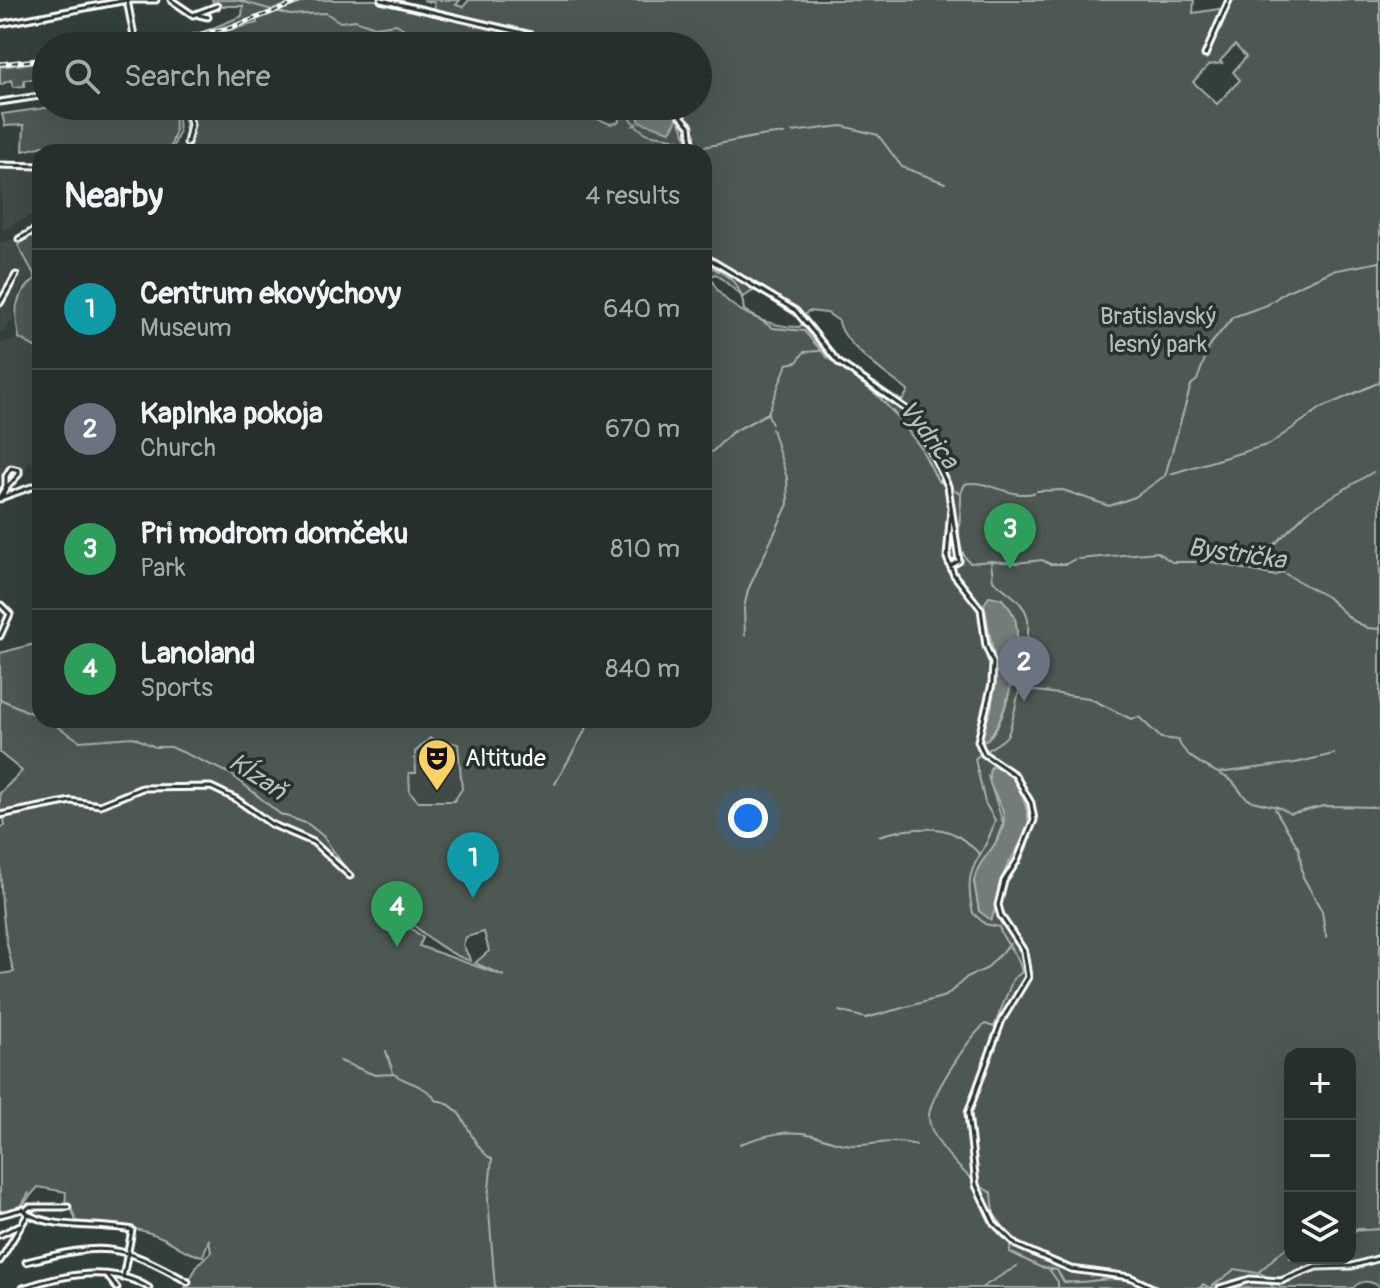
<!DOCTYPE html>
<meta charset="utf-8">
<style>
body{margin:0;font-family:Pangolin,sans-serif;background:#323b38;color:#f1f3f6}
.controls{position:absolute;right:24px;bottom:24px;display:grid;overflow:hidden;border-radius:16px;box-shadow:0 8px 32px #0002}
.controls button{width:72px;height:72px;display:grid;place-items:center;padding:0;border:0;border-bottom:2px solid #424a48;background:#262f2c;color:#f1f3f6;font:40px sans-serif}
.you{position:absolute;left:748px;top:818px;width:28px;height:28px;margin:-20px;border:6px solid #fff;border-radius:50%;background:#1a73e8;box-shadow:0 0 0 12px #1a73e833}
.badge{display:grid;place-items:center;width:52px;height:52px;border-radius:50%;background:#ea580c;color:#fff;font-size:26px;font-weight:700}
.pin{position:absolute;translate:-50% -66px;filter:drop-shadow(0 2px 4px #0008)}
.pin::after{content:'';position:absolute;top:42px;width:28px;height:24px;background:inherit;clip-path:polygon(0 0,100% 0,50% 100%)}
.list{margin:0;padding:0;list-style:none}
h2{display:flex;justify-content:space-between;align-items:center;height:104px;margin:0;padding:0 32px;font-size:34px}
h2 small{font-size:26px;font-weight:400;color:#a4a9a9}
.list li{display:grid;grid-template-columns:52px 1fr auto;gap:24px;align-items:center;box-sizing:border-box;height:120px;padding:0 32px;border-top:2px solid #424a48}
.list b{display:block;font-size:30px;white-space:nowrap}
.list p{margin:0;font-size:26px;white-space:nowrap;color:#a4a9a9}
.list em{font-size:26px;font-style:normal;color:#a4a9a9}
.icon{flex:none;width:44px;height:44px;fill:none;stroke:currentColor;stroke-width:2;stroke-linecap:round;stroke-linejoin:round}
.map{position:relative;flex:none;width:1380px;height:1288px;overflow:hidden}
.search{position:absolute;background:#262f2c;box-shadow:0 8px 32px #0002;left:32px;top:32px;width:680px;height:88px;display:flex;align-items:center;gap:20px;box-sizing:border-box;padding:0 28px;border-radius:44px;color:#a4a9a9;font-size:30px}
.panel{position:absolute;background:#262f2c;box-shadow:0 8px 32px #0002;left:32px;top:144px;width:680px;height:584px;border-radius:24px}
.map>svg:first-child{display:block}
.built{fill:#404c47}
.green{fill:#4d5853;stroke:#a6aca9;stroke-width:2;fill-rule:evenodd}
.water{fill:#737b78;stroke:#abb0ae;stroke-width:2}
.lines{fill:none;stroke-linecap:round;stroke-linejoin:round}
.stream{stroke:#abb0ae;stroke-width:2}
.street-casing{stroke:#fff;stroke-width:9}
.secondary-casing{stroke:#fff;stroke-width:11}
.street{stroke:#26332d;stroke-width:3}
.secondary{stroke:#26332d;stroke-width:5}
.rail-casing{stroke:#fff;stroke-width:5}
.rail{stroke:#26332d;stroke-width:2;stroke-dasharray:6;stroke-linecap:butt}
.labels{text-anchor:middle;stroke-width:7;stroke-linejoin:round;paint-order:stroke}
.park-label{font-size:24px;fill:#b8bcba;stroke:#26332d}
.poi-label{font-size:24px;fill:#fff;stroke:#26332d;text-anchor:start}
.water-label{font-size:26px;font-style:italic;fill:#b9bdbc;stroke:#26332d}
</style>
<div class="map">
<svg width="1380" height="1288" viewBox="0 0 1380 1288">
<rect width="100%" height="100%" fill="#333f3a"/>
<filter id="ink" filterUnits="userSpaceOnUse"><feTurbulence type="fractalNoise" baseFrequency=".0125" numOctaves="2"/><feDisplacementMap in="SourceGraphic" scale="16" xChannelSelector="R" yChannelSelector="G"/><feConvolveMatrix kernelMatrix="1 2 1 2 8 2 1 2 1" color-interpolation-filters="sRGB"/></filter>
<g filter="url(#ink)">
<path class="built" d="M16 168 40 171V210L3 231 0 169Z
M18 238V248L35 277 21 289 12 308 14 317 3 332 0 331V243Z
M19 338 40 350V466L30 461 18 482 0 478V344Z
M430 737 458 744 462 789 454 801H418L410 793 409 773 415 772V752Z"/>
<path class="green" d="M212 0H375L440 17 434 10 435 3 423 0H460L456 5 463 7 469 0H1194L1193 13 1225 8 1229 0H1380V1287C1371 1281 1361 1279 1353 1288H185L199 1263 211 1252 209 1239 203 1256C185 1254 178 1245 163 1238 137 1226 105 1224 76 1221L70 1205 65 1206 66 1192 38 1187 19 1209 0 1213V974L14 972C0 928 0 875 0 827L5 826 4 819 0 818V793L22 771 0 753V653L34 644 40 639V720H704V152H686L680 142 670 140 669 152H194L190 151 183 115 178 117 179 133 171 152H68L60 142 23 151 24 125 5 126 2 114 59 106H562L611 124 619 122 618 106H635L637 111 673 128 677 117 665 106H698V46H164L257 23 256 18 198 34 242 16 243 6H215ZM1235 45 1246 57 1233 72 1240 80 1217 104 1193 82 1209 65 1222 63 1220 61ZM716 274 743 297 755 290 805 322 799 327C767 327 722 309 710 276ZM808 311 827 313 839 321C842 345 890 376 908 391L902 401 839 359 805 315ZM1001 599C1007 605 1013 611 1015 619 1020 646 1009 731 982 742L997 671 984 607ZM430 738 458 744 462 789 454 801H418L410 792 409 773H416L415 752ZM1010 772C1044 829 1023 827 1002 877 997 889 997 911 991 919L979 911 974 881 993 849 1003 823 988 776ZM393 897 403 904 398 912C420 930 443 953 471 961L463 945 466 937 484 932 489 951 475 963 504 976 419 946 423 938 384 906ZM1290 1054H1350V1258H1290Z
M46 61V77L24 80V86L13 87 11 80 0 85V67Z
M40 229V350L19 338C14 310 13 297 36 278L18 245Z"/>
<path class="water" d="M635 106H665L678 117 670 131 640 122Z
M990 596 1002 599C1007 605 1013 611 1015 619 1023 647 1007 725 984 742L982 732 991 710 997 671 984 604Z
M991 767C1007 767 1011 774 1018 787 1043 838 1017 836 1002 878 997 890 996 913 991 920L979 911 974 881C977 858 1003 845 1004 819 1004 802 982 784 991 767Z"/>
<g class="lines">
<path class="stream" d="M237 0 290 15 326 13 340 22 355 20 375 27 396 24 433 46
M443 46 456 44 466 35 497 46
M625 106V113C652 147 655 129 683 142L687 152
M678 117 688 141
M633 126 637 123
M792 132 842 126 878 135 902 167 945 183
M695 148C716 146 772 131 784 134
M169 152 175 133 174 106
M704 264C728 274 742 283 744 310L773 328 804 331 827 357 877 395 895 414 921 448 938 481 961 494C962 515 952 546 970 563L991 561 993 580C1005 591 1021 599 1027 615 1033 634 1015 712 1009 732 1005 743 983 750 975 759L985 803 995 820C983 865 961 860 973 913L985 924 999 927C1004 945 1018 951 1022 972L1013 979 994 1027 985 1024C969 1038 927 1099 929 1119 931 1143 973 1184 992 1193L994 1214 1011 1237 1010 1252 1040 1267 1057 1270 1064 1282C1090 1285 1122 1270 1146 1288
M768 414 772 424
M712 452 731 433 768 413 787 364 797 362 804 352 820 351
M1170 474 1270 444 1321 408 1380 382
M704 475 710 457
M1165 476 1191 385 1197 380 1210 345 1233 317 1267 305 1285 292 1332 271 1380 262
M1037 491 1063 490 1109 506 1135 497 1163 477
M961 493 965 484C983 478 1010 499 1034 493
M1078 559 1157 552 1172 562H1213L1275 576 1282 572 1327 597 1352 620 1368 628 1380 629
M1259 560 1308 511 1373 472
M991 561 1016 563 1042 560 1050 564H1066L1075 559
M745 635 744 608 748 590 788 504 787 478 772 429
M1021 689 1089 698 1131 719 1139 717 1161 738 1178 740C1186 760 1211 768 1229 779 1237 783 1241 797 1250 800 1262 805 1279 804 1290 814L1324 806 1376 807
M0 699 40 717
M47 720 80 741 133 737 155 747H171L231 774 280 814 308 824 323 836 344 866
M1218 773 1295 763 1334 754
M555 784 591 720
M1275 809 1299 849 1303 877 1322 911 1325 932
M879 836C897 830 936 824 954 834 963 838 972 847 980 854
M1326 934V937
M839 1011 866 1018 946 996 967 977 986 969 1010 944
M386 1051 393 1072
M340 1061 375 1075 394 1074C406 1083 429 1086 435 1100 469 1104 466 1144 492 1159L488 1199 495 1288
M740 1144C765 1135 787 1129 813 1135 828 1139 838 1145 855 1145 877 1145 893 1138 916 1145
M20 1208 29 1193
M0 1213 15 1210
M1350 1229H1363
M1350 1231 1380 1229
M1049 1269 1058 1282V1288
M1260 1273 1269 1278
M1269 1283 1274 1288
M981 1288 1017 1266
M1200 1288 1203 1284 1210 1288 1235 1269 1257 1273C1270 1264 1275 1254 1290 1246"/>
<defs>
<path id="street" d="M127 0 136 46
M128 0H156
M171 0 193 15 217 6
M381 0 532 35 557 46
M199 15 208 17
M0 24 127 0
M1205 55 1229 0
M0 102 46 95
M187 106 191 125 187 143
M672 106 690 126 693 152
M0 165 40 166
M19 239 40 227
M704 256 796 311 838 362 913 414 948 486 959 561 950 566
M0 303 16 275
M11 468 19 470V474L6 488V476Z
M3 497 40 484
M951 508 947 558 954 575 981 609 986 646 993 663 992 684 978 741 984 754 1015 775 1031 803 1034 820 1017 861 1004 881 998 905 1001 916 1024 951 1028 977 1002 1020 968 1113 976 1185 994 1223 1016 1245 1071 1269 1130 1277 1153 1288
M0 636 10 614 1 605
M0 815 71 801 100 805 142 788 211 787 236 799 271 824 313 842 350 876
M26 1210 29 1207H68
M28 1214C57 1230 99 1223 132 1230L123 1278
M0 1215 23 1209 28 1214 0 1261
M0 1235 20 1225
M26 1262C103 1243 118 1242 188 1282
M106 1274 117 1288
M23 1288C62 1275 111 1264 149 1288
M1220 1288 1250 1279 1281 1281 1316 1267 1352 1266 1380 1258"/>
<path id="secondary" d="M0 498 6 488"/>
</defs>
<use href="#street" class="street-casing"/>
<use href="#secondary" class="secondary-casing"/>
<use href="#street" class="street"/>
<use href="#secondary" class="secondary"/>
<defs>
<path id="rail" d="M145 46 230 28 304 0
M0 64 46 59"/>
</defs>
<use href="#rail" class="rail-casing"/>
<use href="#rail" class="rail"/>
</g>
</g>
<defs>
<symbol id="theatre-pin" viewBox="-11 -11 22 30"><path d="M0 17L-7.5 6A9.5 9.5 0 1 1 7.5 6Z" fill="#ffd166" stroke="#26332d"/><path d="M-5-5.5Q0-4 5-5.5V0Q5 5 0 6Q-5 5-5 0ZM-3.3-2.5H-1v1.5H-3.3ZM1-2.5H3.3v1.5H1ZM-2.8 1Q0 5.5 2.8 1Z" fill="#111"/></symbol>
</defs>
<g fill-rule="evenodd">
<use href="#theatre-pin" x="415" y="736" width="44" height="60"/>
</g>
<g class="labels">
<g class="park-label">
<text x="1158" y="324">Bratislavský<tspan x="1158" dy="28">lesný park</tspan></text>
</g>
<g class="poi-label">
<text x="465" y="766">Altitude</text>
</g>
<g class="water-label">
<text transform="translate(929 434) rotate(52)" y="9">Vydrica</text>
<text transform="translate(1237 553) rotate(8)" y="9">Bystrička</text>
<text transform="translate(258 776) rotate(34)" y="9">Kĺzaň</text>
</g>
</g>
</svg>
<div class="controls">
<button>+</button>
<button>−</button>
<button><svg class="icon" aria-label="layers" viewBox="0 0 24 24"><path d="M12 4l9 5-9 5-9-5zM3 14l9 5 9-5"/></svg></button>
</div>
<div class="you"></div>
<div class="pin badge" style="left:473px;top:898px;background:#0f9aa8">1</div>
<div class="pin badge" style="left:1024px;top:702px;background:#6b7280">2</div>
<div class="pin badge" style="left:1010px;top:569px;background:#2e9e5b">3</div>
<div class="pin badge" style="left:397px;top:947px;background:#2e9e5b">4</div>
<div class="search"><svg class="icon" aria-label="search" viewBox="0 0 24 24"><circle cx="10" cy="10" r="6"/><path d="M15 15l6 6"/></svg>Search here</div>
<section class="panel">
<h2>Nearby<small>4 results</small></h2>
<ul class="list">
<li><span class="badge" style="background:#0f9aa8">1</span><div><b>Centrum ekovýchovy</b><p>Museum</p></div><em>640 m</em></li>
<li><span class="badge" style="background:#6b7280">2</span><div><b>Kaplnka pokoja</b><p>Church</p></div><em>670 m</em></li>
<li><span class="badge" style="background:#2e9e5b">3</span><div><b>Pri modrom domčeku</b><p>Park</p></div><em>810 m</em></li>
<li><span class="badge" style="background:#2e9e5b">4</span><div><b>Lanoland</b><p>Sports</p></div><em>840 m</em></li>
</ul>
</section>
</div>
